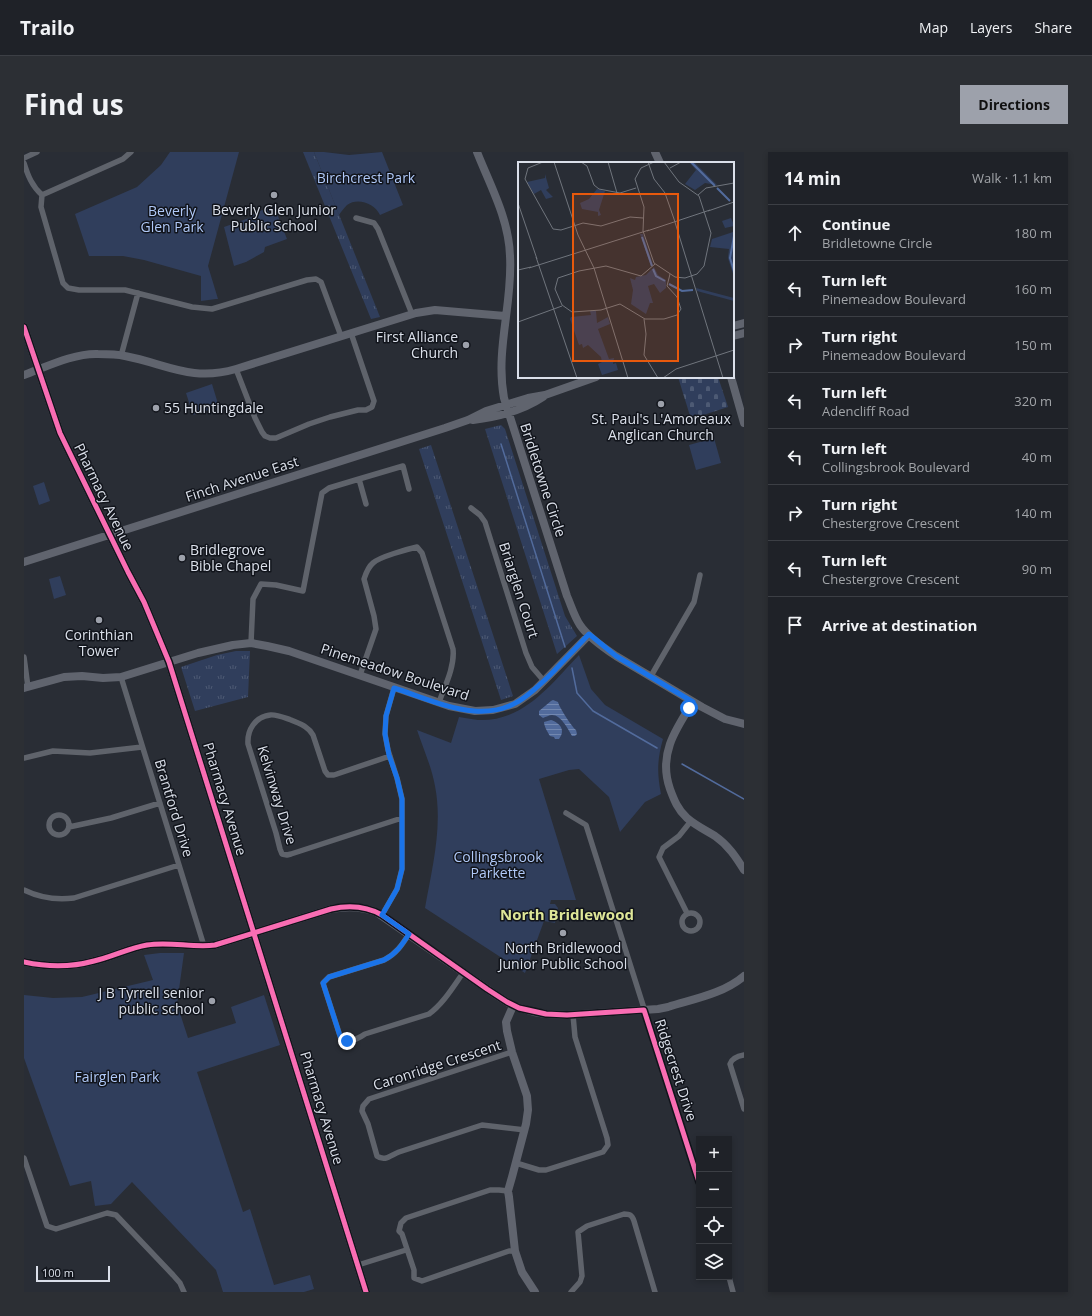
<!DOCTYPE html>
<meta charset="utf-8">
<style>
body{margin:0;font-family:"Open Sans",sans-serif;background:#2c2f34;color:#f1f3f6}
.controls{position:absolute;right:12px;bottom:12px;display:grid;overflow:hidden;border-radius:0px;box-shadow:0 2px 6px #0003}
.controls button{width:36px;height:36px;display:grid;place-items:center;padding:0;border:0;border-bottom:1px solid #3c3f45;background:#1f2228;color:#f1f3f6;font:20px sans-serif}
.scale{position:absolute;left:12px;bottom:10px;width:74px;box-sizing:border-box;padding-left:4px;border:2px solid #dbe0ea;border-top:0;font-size:11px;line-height:14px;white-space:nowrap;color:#dbe0ea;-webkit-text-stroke:3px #11141b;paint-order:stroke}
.stop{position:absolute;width:12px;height:12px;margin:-9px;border:3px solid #1a73e8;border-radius:50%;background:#fff}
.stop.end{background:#1a73e8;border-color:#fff;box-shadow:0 1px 4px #0008}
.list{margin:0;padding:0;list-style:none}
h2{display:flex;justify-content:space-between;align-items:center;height:52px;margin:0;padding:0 16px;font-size:17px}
h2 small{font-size:13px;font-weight:400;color:#a1a4a8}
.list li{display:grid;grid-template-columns:26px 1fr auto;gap:12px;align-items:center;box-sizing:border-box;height:56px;padding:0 16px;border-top:1px solid #3c3f45}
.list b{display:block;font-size:15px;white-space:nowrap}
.list p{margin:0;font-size:13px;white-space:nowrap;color:#a1a4a8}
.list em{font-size:13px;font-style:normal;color:#a1a4a8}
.icon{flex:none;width:22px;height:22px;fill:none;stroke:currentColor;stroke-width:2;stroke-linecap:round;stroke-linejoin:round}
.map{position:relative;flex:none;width:720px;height:1140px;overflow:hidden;border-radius:0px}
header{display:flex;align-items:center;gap:24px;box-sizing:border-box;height:56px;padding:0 20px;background:#1f2228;border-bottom:1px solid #3c3f45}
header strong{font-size:19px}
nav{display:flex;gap:22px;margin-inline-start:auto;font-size:14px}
.intro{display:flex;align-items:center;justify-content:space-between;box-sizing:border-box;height:96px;padding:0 24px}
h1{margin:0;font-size:28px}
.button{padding:10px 18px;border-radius:0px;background:#9da1ab;color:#111;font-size:14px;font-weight:700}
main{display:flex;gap:24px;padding:0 24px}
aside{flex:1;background:#1f2228;border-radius:0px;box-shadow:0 2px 6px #0003}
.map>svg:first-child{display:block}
.grass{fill:url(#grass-tufts)}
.cemetery{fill:url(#cemetery-stones)}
.green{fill:#303e5c}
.water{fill:url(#water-rules)}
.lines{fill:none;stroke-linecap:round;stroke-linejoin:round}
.stream{stroke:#526b9c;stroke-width:1.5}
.street{stroke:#5f636b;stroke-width:5.5}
.secondary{stroke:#60646e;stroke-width:8}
.cycleway-casing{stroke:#11141b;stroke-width:8}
.cycleway{stroke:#f96db3;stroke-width:5}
.route{stroke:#1a73e8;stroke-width:5}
.poi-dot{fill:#9da1ab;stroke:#11141b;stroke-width:1.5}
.labels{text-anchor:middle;stroke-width:3;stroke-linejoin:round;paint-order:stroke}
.park-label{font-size:14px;fill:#b0c9f8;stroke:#11141b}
.poi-label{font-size:14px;fill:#dbe0ea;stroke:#11141b}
.street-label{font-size:14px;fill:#dbe0ea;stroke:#11141b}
.neighbourhood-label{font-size:15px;font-weight:bold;fill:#dee698;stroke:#11141b}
.inset-river{fill:none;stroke:#526b9c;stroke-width:2}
.inset-road{fill:none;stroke:#70757d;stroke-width:1}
.view{fill:#e8590c;fill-opacity:0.15;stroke:#e8590c;stroke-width:2}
.inset-edge{fill:none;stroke:#dbe0ea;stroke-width:2}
</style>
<header>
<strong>Trailo</strong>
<nav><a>Map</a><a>Layers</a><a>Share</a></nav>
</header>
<div class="intro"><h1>Find us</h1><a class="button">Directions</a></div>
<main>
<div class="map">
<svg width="720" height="1140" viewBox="0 0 720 1140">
<defs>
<pattern id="grass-tufts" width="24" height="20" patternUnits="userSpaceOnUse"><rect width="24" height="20" fill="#303e5c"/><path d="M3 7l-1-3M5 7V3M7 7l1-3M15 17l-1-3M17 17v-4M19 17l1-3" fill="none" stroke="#4d5a74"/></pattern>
<pattern id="cemetery-stones" width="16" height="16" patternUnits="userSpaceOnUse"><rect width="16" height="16" fill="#303e5c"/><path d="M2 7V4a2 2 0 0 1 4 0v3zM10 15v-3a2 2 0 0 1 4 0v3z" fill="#4d5a74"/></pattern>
<pattern id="water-rules" width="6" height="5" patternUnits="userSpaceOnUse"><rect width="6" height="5" fill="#526b9c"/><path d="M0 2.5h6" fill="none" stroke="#7287af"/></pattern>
</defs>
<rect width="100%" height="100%" fill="#292d35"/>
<path class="grass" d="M279 0H290L356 165 347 167Z
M477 273 481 277 541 464 553 484 533 502 461 277Z
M407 293 489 544 477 548 395 297Z
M212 499H226L224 545 171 559 157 515 193 503Z"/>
<path class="cemetery" d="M654 225H694L704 255 667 267Z"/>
<path class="green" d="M146 0H215L184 114 194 147H192L177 149V124L120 108 99 104H65L51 62 113 35 137 13Z
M290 0H300L325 3 358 0 379 53 356 63C351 52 334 45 323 53 320 56 317 60 315 63Z
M250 54 263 87 241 95 240 100 222 110 210 114 200 75 228 65 230 61Z
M188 232 195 255 169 263 162 241Z
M690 286 697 311 672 318 665 293Z
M20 330 26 349 15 353 9 334Z
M36 424 42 443 30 447 25 427Z
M555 503 567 537 581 553 639 587C633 608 633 621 637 642L621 650 596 680 585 645 555 617 545 618 515 627 552 748H527L526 752H531L534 756 531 771 520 769 501 821 401 756C408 716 419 675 411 634 408 616 399 596 393 578L427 591 435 565C441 566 447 567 454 568 500 570 527 532 555 503Z
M136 801H160L153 852 164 886 212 871 207 855 240 843 256 893 173 920 219 1060 226 1057 250 1133 286 1123 290 1137 280 1140H199L192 1118 108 1030 87 1052 71 1054 67 1029 46 1034 0 906V843L29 846 58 845 129 828 120 803Z"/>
<path class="water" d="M529 548 534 550C535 555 548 575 552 578L553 582 551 584H548C544 577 537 563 528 563 525 563 522 565 519 566L515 563V559L527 549Z
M527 568C536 571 542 578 535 587H531L530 585 526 584C524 581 520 574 520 570Z"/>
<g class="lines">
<path class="stream" d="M477 292 541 495
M548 516 553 541 569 559 633 596
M658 612 720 647"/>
<path class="street" d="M107 0 99 7 18 43 17 55 39 131 44 136 55 138H101L168 155 188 157 283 128 292 127 297 130 317 184
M0 6 13 0
M0 11C4 24 8 34 18 43
M332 66 350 71 354 77 388 162
M97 204 114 141
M212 217 231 266 238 280 241 284 246 286H252L285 272 306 265 334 258H342L348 255 350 249 327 181
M335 327 379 314 385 337
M447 356 456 363 461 370 502 501 508 515 520 529
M227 491 229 447 237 432 252 433 279 439 298 341 305 336 335 327 342 352
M0 505 4 535
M336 523 352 477 350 464 340 427C342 421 344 415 349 411 355 405 384 397 393 395L398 401 429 497C431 514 421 534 415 550
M627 524 670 450 676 423
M97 525 180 794
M366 604 310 623H304L301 619 289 583C284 574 276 572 267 568 261 566 252 562 246 563 231 565 223 578 224 592L252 681 256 697 258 702 263 703 267 702 378 666
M0 606 29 599 66 601 118 595
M542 661 562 673 675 1030
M25 673a10 10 0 1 1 20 0a10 10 0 1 1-20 0Z
M45 675 87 666 136 651
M0 738C16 746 33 748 50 746L155 713
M658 770a9 9 0 1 1 18 0a9 9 0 1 1-18 0Z
M663 761 635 705 639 696 655 684 667 669
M358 763 373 737 378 717V647L373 626 364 598 361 582 362 564 370 536
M385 782C378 793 372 802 360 808L305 825 299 831 317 887C325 891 334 887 341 882L405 862C419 852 429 835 439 821
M488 900 345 947 339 954 338 959 344 972 353 1004C361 1010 367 1003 375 1000L458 973 501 978
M720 903C714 904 708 906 706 912L720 957
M0 1006 23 1074 32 1077 83 1061 92 1063 149 1123 156 1131 160 1140
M492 1011 515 1018H522L579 1000 584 993 583 986 551 885 549 863
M484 1039 475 1038H466L382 1066 377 1071 375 1079 378 1082 390 1118V1126L398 1129 485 1099H491
M334 1113 382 1098
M705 1125 709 1140
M547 1140 556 1130 558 1124 554 1080 563 1074 600 1062C606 1062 608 1063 610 1069L631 1140"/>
<path class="secondary" d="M453 0C466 33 485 67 486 104 489 151 471 198 480 246L543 444C547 453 550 464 556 473 564 485 580 496 592 504L678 555 701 567 720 572
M631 0 636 11
M709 174 720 171
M0 175 36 281 104 420 120 450 145 510 342 1140
M709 184 720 181
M0 223C22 215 50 201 74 202 83 202 92 202 101 204 143 212 167 230 212 217L392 161 411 158 481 164
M707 225 720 271
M449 268C474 265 498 259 519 245
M0 410 421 276 444 268 462 259 504 246 521 243 572 225
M0 536 40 525 58 524 79 526 97 525 174 501 209 493 227 491 243 494 265 499 425 554 451 559 469 558 491 552 511 538 565 483
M669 550C651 578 634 603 646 637 650 648 654 658 663 666 671 673 681 678 691 684 704 693 712 705 720 718
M0 810C23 815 48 815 70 809 88 805 105 796 123 793 145 789 169 796 191 793L307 757C323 754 337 754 352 760L469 841 489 854 510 860 522 862 543 863 634 857 644 855C669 847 699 842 720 824
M489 854 482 870 483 879 488 900 503 944 504 958 502 972 488 1025 484 1039 485 1045 491 1099 498 1120 511 1140"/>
<defs>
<path id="cycleway" d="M0 175 36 281 104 420 120 450 145 510 342 1140
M0 810C23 815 48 815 70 809 88 805 105 796 123 793 145 789 169 796 191 793L307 757C325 753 342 754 358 763L463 837 483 850 495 856 522 862 543 863 620 858 675 1030"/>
</defs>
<use href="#cycleway" class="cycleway-casing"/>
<use href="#cycleway" class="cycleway"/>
</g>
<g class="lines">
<path class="route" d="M323 889 318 887 316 884 299 831 305 825 360 808C372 802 378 793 385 782L358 763 373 737 378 717V647L373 626 365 603 361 582 362 564 370 536C395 544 424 557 450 559 486 562 505 544 529 520 541 507 553 495 565 482L592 504 669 550 665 556"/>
</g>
<g class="poi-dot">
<circle cx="250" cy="43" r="4"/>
<circle cx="442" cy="193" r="4"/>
<circle cx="637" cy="252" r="4"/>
<circle cx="132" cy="256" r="4"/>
<circle cx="158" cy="406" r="4"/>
<circle cx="75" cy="468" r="4"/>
<circle cx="539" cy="781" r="4"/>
<circle cx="188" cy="849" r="4"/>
</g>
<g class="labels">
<g class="park-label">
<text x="342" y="31">Birchcrest Park</text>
<text x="148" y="64">Beverly<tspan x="148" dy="16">Glen Park</tspan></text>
<text x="474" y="710">Collingsbrook<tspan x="474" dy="16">Parkette</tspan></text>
<text x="93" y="930">Fairglen Park</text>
</g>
<g class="poi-label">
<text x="250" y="63">Beverly Glen Junior<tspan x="250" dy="16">Public School</tspan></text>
<text x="434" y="190" text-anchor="end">First Alliance<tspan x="434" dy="16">Church</tspan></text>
<text x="140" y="261" text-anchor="start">55 Huntingdale</text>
<text x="637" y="272">St. Paul's L'Amoreaux<tspan x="637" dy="16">Anglican Church</tspan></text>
<text x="166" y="403" text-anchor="start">Bridlegrove<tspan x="166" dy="16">Bible Chapel</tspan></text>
<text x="75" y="488">Corinthian<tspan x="75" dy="16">Tower</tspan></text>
<text x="539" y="801">North Bridlewood<tspan x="539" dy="16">Junior Public School</tspan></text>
<text x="180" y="846" text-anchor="end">J B Tyrrell senior<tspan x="180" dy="16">public school</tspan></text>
</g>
<g class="street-label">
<text transform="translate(218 327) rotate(-18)" y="5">Finch Avenue East</text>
<text transform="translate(519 328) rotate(72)" y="5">Bridletowne Circle</text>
<text transform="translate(80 345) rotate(64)" y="5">Pharmacy Avenue</text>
<text transform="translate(495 438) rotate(72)" y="5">Briarglen Court</text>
<text transform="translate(371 520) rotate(18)" y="5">Pinemeadow Boulevard</text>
<text transform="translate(253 643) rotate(73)" y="5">Kelvinway Drive</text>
<text transform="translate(201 647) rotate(73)" y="5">Pharmacy Avenue</text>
<text transform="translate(150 656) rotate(73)" y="5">Brantford Drive</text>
<text transform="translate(413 913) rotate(-18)" y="5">Caronridge Crescent</text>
<text transform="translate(652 918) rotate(72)" y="5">Ridgecrest Drive</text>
<text transform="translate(298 956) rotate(73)" y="5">Pharmacy Avenue</text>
</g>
<g class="neighbourhood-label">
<text x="543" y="768">North Bridlewood</text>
</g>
</g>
<g transform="translate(494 10)">
<rect width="216" height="216" fill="#292d35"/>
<path d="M122 72H125L135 103 133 105Z" fill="#303e5c"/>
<path d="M171 0H176L199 23 187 21 177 28 167 22 178 8ZM27 12 31 26 28 28 35 35 28 37 23 28 16 32 9 20 27 16ZM79 27 87 29 81 48 83 53 80 54V50L64 47 62 41 71 37ZM213 56 216 63V115L210 96 211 87 192 85 194 77 215 70 216 64 207 66 204 59ZM136 105 140 113 148 118V126L142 131 136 122 130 124 135 141H132L128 152 113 142 115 128 112 116 117 118 118 115 128 113ZM178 126 216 136V139L179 129ZM72 149H78L79 161 90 155 92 162 80 167 91 197 96 196 95 202 98 201 100 208 84 213 80 202 84 200 83 195 70 183 65 186 64 182 61 183 52 157 53 155 73 153Z" fill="#303e5c"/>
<path class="inset-river" d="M173 0 197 24M199 26 212 39M216 74 212 96 216 109M124 75 134 104M135 107 138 114 147 119M151 122 164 129 175 128"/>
<path class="inset-road" d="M25 0 10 6 7 17 35 67 43 68 65 61 83 64 112 55 125 56M36 0 60 73 76 106 110 216M63 0 69 4 76 23 81 27 102 31 118 26M90 0 99 31M130 0 136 17 147 31 156 57 205 216M136 0 123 6 117 17 126 45 125 69 136 101 157 115 167 116 179 112 186 104 193 71 181 34 161 20 146 0M152 6 163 0M180 33 188 26 216 21M0 41 19 97M190 49 216 40M129 69 192 48M18 95 59 216M137 102 123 114 88 104 61 109 40 116 37 127 44 143 54 150 83 148 102 142 127 157H146L159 153 163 147 159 135 149 124 152 112M11 106 131 68M0 108 13 105M126 157 128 172 126 193 140 216M0 160 44 144M145 216 158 207 216 188"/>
<path class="view" d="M55 32H160V199H55Z"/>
<rect width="216" height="216" class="inset-edge"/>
</g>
</svg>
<div class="controls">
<button>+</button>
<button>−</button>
<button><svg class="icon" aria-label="locate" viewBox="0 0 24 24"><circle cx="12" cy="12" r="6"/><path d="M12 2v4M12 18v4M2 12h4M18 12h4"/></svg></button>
<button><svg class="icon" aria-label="layers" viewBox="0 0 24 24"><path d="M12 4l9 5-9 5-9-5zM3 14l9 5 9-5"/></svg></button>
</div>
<div class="scale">100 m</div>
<div class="stop" style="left:665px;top:556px"></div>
<div class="stop end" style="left:323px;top:889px"></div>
</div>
<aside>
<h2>14 min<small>Walk · 1.1 km</small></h2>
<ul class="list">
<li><svg class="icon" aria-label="ahead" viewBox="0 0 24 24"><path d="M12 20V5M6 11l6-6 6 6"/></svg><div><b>Continue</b><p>Bridletowne Circle</p></div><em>180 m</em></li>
<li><svg class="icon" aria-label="left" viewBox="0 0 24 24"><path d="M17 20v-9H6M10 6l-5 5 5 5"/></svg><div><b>Turn left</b><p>Pinemeadow Boulevard</p></div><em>160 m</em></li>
<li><svg class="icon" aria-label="right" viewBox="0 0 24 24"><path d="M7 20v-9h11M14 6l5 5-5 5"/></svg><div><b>Turn right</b><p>Pinemeadow Boulevard</p></div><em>150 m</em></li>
<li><svg class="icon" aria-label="left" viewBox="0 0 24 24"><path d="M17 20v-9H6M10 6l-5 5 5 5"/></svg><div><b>Turn left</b><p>Adencliff Road</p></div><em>320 m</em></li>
<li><svg class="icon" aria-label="left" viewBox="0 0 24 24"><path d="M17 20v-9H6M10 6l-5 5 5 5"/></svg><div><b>Turn left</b><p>Collingsbrook Boulevard</p></div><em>40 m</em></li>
<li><svg class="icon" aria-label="right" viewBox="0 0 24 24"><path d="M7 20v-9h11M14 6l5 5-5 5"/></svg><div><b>Turn right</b><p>Chestergrove Crescent</p></div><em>140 m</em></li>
<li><svg class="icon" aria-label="left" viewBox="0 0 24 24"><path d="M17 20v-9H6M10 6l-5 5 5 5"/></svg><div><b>Turn left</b><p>Chestergrove Crescent</p></div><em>90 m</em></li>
<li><svg class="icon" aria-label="arrive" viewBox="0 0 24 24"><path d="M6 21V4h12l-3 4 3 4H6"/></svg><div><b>Arrive at destination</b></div></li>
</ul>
</aside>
</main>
